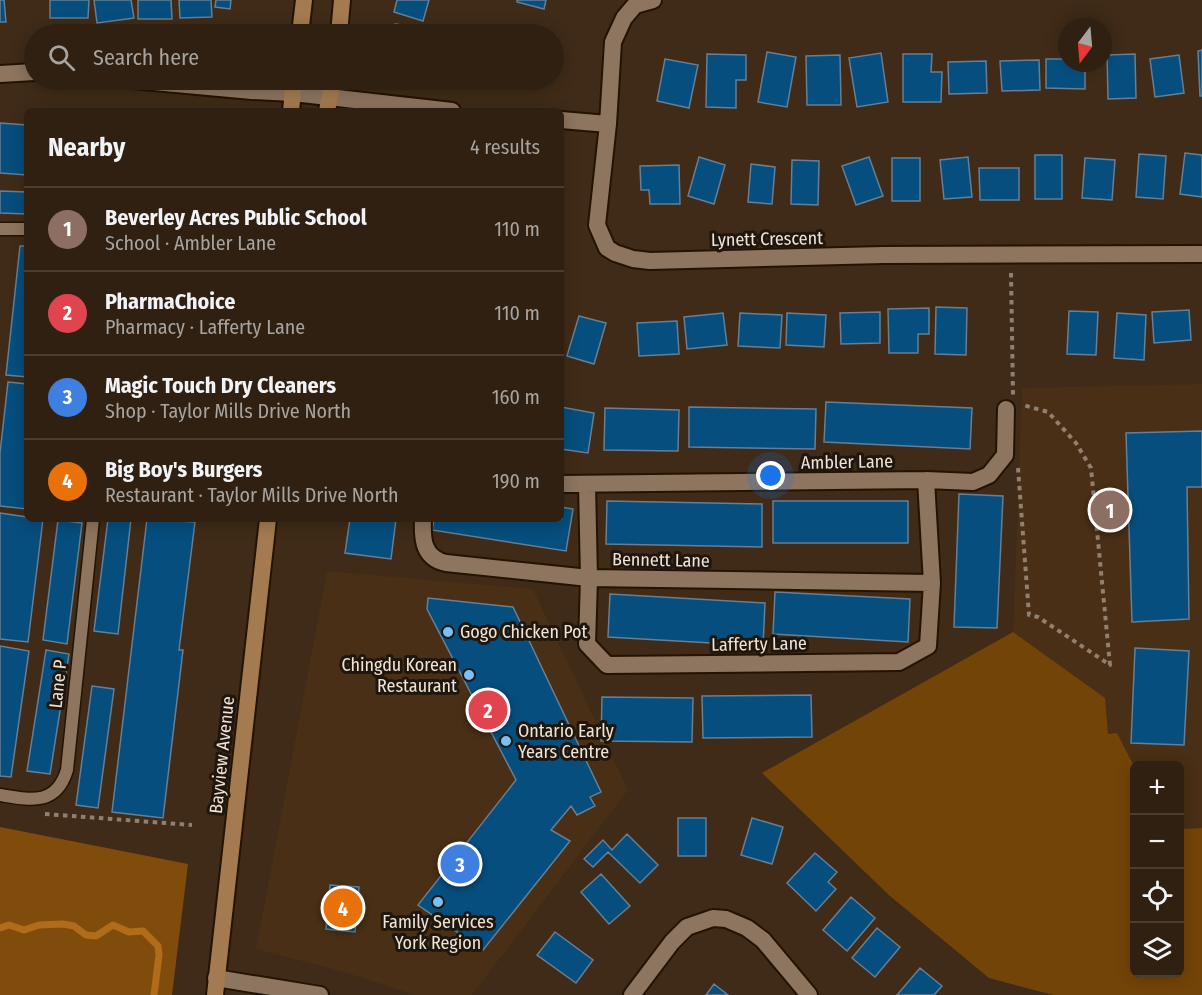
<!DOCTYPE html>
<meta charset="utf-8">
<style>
body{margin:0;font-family:"Fira Sans Condensed",sans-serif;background:#3b2d1f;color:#f1f3f6}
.controls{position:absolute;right:18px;bottom:18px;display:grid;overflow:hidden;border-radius:9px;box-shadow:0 3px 15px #0003}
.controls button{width:54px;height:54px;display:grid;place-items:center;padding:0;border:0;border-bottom:2px solid #4a3e31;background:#2f2011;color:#f1f3f6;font:30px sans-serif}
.compass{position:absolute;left:1058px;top:18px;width:54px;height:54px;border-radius:50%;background:#2f2011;box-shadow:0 3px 15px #0003;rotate:196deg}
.you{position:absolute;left:771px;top:476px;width:21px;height:21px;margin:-15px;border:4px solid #fff;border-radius:50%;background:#1a73e8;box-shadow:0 0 0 9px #1a73e833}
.badge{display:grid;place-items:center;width:39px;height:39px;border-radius:50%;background:#0b8043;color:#fff;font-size:20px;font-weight:700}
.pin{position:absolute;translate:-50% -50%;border:3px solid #fff;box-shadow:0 2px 6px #0006}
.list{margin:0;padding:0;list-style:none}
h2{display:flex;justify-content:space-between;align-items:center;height:78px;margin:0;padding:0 24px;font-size:26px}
h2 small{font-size:20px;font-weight:400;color:#a7a39f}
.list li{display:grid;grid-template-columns:39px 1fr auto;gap:18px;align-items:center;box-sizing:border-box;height:84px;padding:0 24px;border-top:2px solid #4a3e31}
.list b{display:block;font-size:22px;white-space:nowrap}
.list p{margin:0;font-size:20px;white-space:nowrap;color:#a7a39f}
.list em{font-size:20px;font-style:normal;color:#a7a39f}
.icon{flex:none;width:33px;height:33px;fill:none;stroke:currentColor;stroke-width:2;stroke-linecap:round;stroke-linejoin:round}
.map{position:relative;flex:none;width:1202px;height:995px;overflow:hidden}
.search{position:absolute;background:#2f2011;box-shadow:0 3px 15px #0003;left:24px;top:24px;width:540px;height:66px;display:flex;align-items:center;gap:15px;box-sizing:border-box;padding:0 21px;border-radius:33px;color:#a7a39f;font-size:22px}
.panel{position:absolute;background:#2f2011;box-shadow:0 3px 15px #0003;left:24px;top:108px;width:540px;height:414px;border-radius:9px}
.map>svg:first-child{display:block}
.built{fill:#482f15}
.green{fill:#734408}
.forest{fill:#804c0b}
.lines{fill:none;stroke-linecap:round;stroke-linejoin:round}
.stream{stroke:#b06c19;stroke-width:7}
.building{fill:#064e7d;stroke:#667f94;stroke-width:1.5}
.service-casing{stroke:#251301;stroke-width:15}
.minor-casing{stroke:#251301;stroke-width:20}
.tertiary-casing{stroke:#251301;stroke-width:20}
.secondary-casing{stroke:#251301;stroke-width:20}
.path{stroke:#91806f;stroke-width:4;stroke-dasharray:4.5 4.5;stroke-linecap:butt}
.service{stroke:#8d755f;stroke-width:12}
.minor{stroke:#8d755f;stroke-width:16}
.tertiary{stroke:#8d755f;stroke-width:16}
.secondary{stroke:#a47b50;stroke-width:16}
.poi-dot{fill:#7abff8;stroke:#1f160d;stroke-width:2}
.labels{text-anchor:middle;stroke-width:6;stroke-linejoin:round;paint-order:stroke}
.street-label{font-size:18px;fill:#f0e3d6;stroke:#1f160d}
.poi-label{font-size:18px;fill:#f0e3d6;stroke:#1f160d;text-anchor:start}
</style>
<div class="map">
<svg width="1202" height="995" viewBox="0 0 1202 995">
<rect width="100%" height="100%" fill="#3f2b17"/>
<path class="built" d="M1202 384V828L1180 829V766H1134L1117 733 1108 734 1013 632 1022 388Z
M327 571 533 589 628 790 472 995H414L344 972 256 949Z"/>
<path class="green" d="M1013 632 1105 698 1108 734 1117 733 1134 766V972H1180V829L1202 828V995H1053L989 978 890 896 762 773Z"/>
<path class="forest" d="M0 827 188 864 172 995H0Z"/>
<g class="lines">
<path class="stream" d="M0 928 9 925 24 930 39 925 63 924 74 926 86 935 96 936 113 925 129 932 143 931 158 946 159 955 154 995"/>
</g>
<path class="building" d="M0 0H4L6 22H0Z
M50 0H89L88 18H50Z
M94 0H131L134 18 97 23Z
M138 0H171L172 19H138Z
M179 0H211L212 17 180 18Z
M216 0H231L230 9 215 7Z
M397 0H429L423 21 394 12Z
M517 0H546L544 9 517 2Z
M395 24 453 32V34H394Z
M554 45 559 46 554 71Z
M1202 50V96H1200L1198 51Z
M767 52 796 57 787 107 758 102Z
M881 53 888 102 857 107 849 58Z
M707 54 746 55V80H736V108L706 107Z
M903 54H932L931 72H942L941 102H903Z
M1135 54 1136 98 1108 99 1107 55Z
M840 55 841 105H807L806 56Z
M1179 55 1184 93 1155 97 1150 59Z
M665 59 698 65 689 108 657 101Z
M1046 59H1067V63H1085V89L1046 88Z
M1039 60 1040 90 1002 91 1000 61Z
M986 61 987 93 949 94 948 62Z
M0 123 27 125V175L0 173Z
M1185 153 1202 155V197L1180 194Z
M1139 154 1166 156 1163 199 1136 197Z
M1035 155H1062V199H1035Z
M699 157 725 165 714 204 688 196Z
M869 157 883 196 856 205 842 166Z
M968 157 972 197 944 199 940 160Z
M892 158H920V201H892Z
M1085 158 1115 160 1112 200 1082 198Z
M792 160 819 161 818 205 791 204Z
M751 164 775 167 772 204 748 202Z
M679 165 680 204H650L649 190H641L640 166Z
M979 168H1019V200H980Z
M0 191 27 192V214L0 213Z
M20 246H27V377L6 375Z
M936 307 967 308 966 355 935 354Z
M929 308V334H918V353H889L888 309Z
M1189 310 1191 340 1154 343 1152 312Z
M1069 311 1098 312 1096 355 1067 354Z
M880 312V343L841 344 840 313Z
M723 313 727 345 687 349 684 317Z
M740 313 782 315 780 348 738 346Z
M787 313 826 315 824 347 786 345Z
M1117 313 1146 315 1144 360 1114 358Z
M579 316 606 323 594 364 567 356Z
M677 321 679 354 639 356 637 323Z
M8 382 27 384V509L0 506V453Z
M826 402 972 408 970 449 824 442Z
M561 407 594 413 588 453 561 449Z
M689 407 816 409 815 449 689 447Z
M605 408 679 410 678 451 604 450Z
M1202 431V487H1187L1189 619 1132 622 1126 433Z
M959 494 1003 496 997 628 954 627Z
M607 501 762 504V547L606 544Z
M773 501H908V543H773Z
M561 507 573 509 566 551 432 530 434 519H561Z
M0 513 27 517V519H43L28 642 0 639Z
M108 519H131L118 634 94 631Z
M147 519 195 522 179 650H183L163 818 112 812Z
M350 519H396L391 559 345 553Z
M58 520 82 523 67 644 43 640Z
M775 592 910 599 908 642 773 634Z
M610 594 765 603 763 646 608 637Z
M428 598 513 607 601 792 590 797 595 806 577 815 571 806 551 830 570 841 483 950 418 905 516 780 427 609Z
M0 646 29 651 11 777 0 776Z
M1135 648 1189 651 1184 745 1131 743Z
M46 650 69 654 50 774 27 771Z
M92 686 114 689 98 808 76 805Z
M811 695 812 737 703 738 702 696Z
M602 697 693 698 692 742 601 741Z
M678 818H706V856H678Z
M752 818 783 827 772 864 741 855Z
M627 834 658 865 640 883 608 852 593 867 584 859 603 840 612 850Z
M815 853 837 872 828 882 836 889 816 911 787 883Z
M601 874 630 906 609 924 581 892Z
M330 885 359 887 355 932 326 929Z
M851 897 875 918 847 951 823 930Z
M877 928 900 947 875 977 852 958Z
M555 932 593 960 576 983 537 955Z
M920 968 942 986 934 995H897Z
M714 984 728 995H706Z"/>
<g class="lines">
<defs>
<path id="service" d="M0 229H27
M0 795C31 800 56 806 67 770L93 519"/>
<path id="minor" d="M653 0 635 5 624 18 613 42 608 124 597 225 607 248 615 253 633 259 650 261 883 255 1202 254
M293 93 452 111
M561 120 608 124
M561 484 926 480 973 482 989 475 1005 455 1006 409
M587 485 589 578 587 644 607 665 899 662 928 646 932 583 926 480
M423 519C422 539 423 558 446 563L589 578 932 583
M216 978 320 995
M632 995 672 942 687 927 713 918 726 919 747 928 763 940 809 995"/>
<path id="tertiary" d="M0 74 34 72
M132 80 252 91 293 93"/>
<path id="secondary" d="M300 34 304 0
M339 34 342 0
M291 111 294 80
M327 111 333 80
M215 995 268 519"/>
</defs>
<use href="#service" class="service-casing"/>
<use href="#minor" class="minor-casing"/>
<use href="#tertiary" class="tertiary-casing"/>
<use href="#secondary" class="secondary-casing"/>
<path class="path" d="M1011 273 1013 395
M1018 468 1029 615 1038 617 1110 665 1091 468 1076 443 1048 412 1023 405
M45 814 192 825"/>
<use href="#service" class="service"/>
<use href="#minor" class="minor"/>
<use href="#tertiary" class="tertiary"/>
<use href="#secondary" class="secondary"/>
</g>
<g class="poi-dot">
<circle cx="448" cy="632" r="6"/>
<circle cx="469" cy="675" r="6"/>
<circle cx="506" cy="741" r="6"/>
<circle cx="438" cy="902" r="6"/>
</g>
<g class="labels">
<g class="street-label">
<text transform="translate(767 239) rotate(-1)" y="6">Lynett Crescent</text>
<text transform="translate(847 462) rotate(-1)" y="6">Ambler Lane</text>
<text transform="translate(661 560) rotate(1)" y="6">Bennett Lane</text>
<text transform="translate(759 644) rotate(-1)" y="6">Lafferty Lane</text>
<text transform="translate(58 684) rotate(-84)" y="6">Lane P</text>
<text transform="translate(222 755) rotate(-84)" y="6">Bayview Avenue</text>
</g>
<g class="poi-label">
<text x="460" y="638">Gogo Chicken Pot</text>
<text x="457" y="671" text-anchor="end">Chingdu Korean<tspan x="457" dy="21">Restaurant</tspan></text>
<text x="518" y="737">Ontario Early<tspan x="518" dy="21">Years Centre</tspan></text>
<text x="438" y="928" text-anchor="middle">Family Services<tspan x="438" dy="21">York Region</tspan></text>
</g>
</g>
</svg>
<div class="controls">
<button>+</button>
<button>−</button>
<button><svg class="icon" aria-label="locate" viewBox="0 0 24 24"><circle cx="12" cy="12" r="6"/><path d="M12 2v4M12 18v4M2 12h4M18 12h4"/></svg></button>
<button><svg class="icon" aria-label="layers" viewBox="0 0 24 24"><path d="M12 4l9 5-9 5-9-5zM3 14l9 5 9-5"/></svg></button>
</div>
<svg class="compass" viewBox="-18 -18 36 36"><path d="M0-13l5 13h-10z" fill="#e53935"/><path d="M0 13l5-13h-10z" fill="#a7a39f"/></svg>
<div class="you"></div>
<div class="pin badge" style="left:1110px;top:510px;background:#8d6e63">1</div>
<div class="pin badge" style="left:488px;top:710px;background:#e0444e">2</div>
<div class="pin badge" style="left:460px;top:864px;background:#3f7fe0">3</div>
<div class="pin badge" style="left:343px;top:908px;background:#e8710a">4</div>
<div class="search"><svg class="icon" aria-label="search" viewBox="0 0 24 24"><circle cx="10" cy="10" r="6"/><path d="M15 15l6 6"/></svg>Search here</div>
<section class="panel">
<h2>Nearby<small>4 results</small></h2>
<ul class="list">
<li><span class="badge" style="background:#8d6e63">1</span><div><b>Beverley Acres Public School</b><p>School · Ambler Lane</p></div><em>110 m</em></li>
<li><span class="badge" style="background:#e0444e">2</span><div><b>PharmaChoice</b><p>Pharmacy · Lafferty Lane</p></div><em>110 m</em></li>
<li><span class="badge" style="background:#3f7fe0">3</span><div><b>Magic Touch Dry Cleaners</b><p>Shop · Taylor Mills Drive North</p></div><em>160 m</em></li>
<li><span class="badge" style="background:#e8710a">4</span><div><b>Big Boy's Burgers</b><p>Restaurant · Taylor Mills Drive North</p></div><em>190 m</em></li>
</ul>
</section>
</div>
